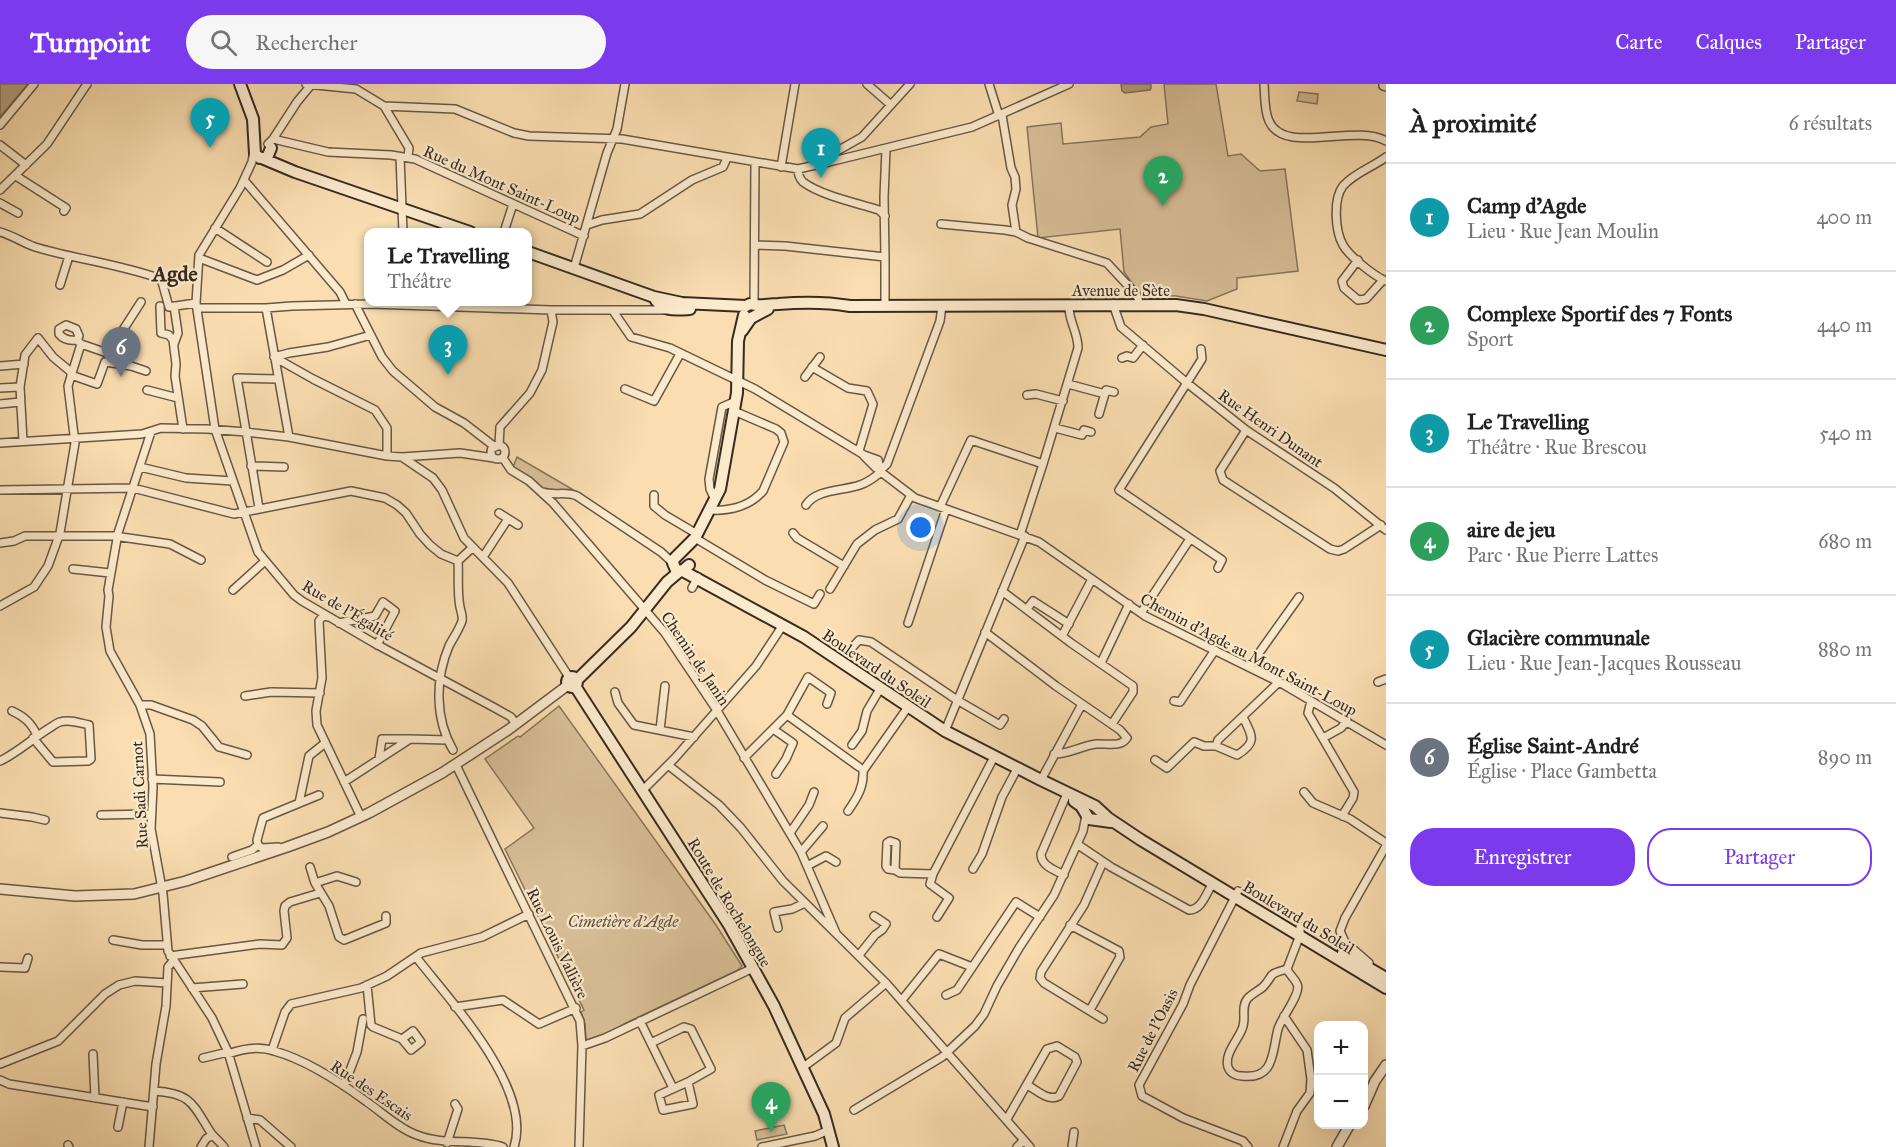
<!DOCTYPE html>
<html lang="fr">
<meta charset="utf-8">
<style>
body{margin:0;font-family:"IM FELL Great Primer",serif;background:#f6f6f6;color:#202124}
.controls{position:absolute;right:18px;bottom:18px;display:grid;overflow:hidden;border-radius:12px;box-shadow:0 6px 24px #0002}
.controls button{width:54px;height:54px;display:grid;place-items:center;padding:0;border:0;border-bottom:2px solid #e0e0e0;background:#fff;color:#202124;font:30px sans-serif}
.you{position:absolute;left:921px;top:444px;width:21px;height:21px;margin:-15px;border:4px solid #fff;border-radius:50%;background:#1a73e8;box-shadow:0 0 0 9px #1a73e833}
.badge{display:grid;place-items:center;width:39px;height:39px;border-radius:50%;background:#7c3aed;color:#fff;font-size:20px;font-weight:700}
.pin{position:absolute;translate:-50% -50px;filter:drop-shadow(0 2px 3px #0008)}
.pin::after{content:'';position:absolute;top:32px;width:21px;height:18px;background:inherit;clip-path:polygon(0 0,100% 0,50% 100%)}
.popup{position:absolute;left:364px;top:144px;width:168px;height:78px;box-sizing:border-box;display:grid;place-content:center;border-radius:12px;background:#fff;filter:drop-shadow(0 2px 4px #0005);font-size:20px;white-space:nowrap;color:#757577}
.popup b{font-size:22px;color:#202124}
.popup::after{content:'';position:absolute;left:50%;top:100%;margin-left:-12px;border:12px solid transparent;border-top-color:#fff}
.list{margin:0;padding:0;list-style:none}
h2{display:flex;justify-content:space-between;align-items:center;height:78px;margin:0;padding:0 24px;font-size:26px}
h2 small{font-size:20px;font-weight:400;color:#757577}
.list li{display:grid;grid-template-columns:39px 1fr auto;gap:18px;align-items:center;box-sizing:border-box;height:108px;padding:0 24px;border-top:2px solid #e0e0e0}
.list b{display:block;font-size:22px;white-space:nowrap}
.list p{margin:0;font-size:20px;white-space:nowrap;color:#757577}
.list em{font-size:20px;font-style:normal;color:#757577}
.actions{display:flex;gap:12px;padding:18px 24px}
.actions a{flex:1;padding:14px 0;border:2px solid #7c3aed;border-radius:24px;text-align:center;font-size:21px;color:#7c3aed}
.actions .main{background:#7c3aed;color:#fff}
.icon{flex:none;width:33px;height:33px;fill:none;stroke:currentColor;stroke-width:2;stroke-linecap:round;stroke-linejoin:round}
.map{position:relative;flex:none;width:1386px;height:1063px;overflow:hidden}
header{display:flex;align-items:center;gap:36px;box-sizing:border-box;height:84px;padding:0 30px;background:#7c3aed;color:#fff}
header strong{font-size:28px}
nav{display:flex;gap:33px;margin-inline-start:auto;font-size:21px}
.search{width:420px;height:54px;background:#f6f6f6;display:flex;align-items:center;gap:15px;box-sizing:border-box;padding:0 21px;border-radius:33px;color:#757577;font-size:22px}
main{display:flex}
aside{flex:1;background:#fff}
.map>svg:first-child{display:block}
.green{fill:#d9c099;stroke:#88765e;stroke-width:1.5}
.water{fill:#b7a180;stroke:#83725a;stroke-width:1.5}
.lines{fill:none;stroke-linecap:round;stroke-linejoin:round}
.minor-casing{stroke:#675846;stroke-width:10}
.tertiary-casing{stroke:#675846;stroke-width:12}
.secondary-casing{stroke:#362b22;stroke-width:14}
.minor{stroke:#fceacc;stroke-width:7}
.tertiary{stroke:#fceacc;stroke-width:9}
.secondary{stroke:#fceacc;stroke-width:10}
.labels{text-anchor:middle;stroke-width:4.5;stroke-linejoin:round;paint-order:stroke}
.street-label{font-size:16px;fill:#362b22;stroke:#fceacc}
.park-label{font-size:16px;font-style:italic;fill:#5f5040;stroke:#fceacc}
.district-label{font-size:22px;font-weight:bold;fill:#362b22;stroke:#fceacc}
</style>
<header>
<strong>Turnpoint</strong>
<div class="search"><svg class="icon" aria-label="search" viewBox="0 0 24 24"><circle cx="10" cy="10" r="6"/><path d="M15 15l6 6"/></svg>Rechercher</div>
<nav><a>Carte</a><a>Calques</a><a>Partager</a></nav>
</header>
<main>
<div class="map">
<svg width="1386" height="1063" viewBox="0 0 1386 1063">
<rect width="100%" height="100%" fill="#fadeb1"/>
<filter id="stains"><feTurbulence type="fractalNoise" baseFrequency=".00333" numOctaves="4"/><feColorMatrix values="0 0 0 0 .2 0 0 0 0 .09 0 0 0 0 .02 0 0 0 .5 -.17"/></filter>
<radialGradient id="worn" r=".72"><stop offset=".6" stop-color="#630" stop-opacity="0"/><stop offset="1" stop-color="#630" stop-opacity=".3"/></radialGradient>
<path class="green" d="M1164 0H1216L1228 72 1241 70 1260 87 1285 85 1298 187 1237 194V205L1207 217 1176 212 1149 211 1138 207 1124 188 1120 145 1038 154 1027 43 1061 39 1063 60 1140 53 1151 43 1168 40Z
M1299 8 1318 10 1317 20 1297 17Z
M517 373 572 405 548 408 513 383Z
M559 622 716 841 742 882 738 886 626 939 616 945V947L586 957 585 940 581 928 584 926 505 765 534 744 485 675 518 652 520 653Z
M784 1041 787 1050 757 1056 755 1047Z"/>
<path class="water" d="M0 0H28L0 33Z
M1121 0H1151V4L1150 6 1125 9 1122 7Z"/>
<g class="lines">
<defs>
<path id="minor" d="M306 0 356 5 384 22 409 64 408 73
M867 0 891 21
M989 0 999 32
M1264 0C1265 12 1264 26 1269 37 1284 72 1355 39 1386 57
M1383 0V2L1386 3
M384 22 455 25 514 49 529 52 622 55 798 85 829 78 830 71 862 53 910 0
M1002 31 1011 84 1015 93 1016 105 1012 121 1016 148
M0 41 34 0
M273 55 297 18 311 1
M268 60 273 55 328 68 391 71 415 75 584 152
M0 61 26 81
M254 67 252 78 240 104 199 171 196 219 215 345 258 468 294 511 302 517 374 559 495 624 511 633 516 640
M400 73 403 148
M1386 73C1373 83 1354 89 1343 102 1333 115 1335 147 1343 161 1349 172 1374 192 1386 197
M829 78 972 43 1069 0
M781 83 795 0
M798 85C798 90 799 94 803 98 822 112 857 119 879 126L885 132
M16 92 66 124 64 127
M244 96 340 208 346 220
M0 106 47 60 87 0
M0 119 18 129
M941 140 1005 146 1016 148 1028 154 1107 179 1134 208 1138 214 1139 220
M587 141 602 136 640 130 692 96 723 83 727 74
M215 144 267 178
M0 148C12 151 23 159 35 163 75 175 118 180 158 194L162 198 169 223 196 219
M504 148 513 120
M755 161 785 162 885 173V222
M885 173 884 113 886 65
M199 174 257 196 283 186 309 171
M1358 176 1342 197 1344 204 1358 216 1366 215 1383 196
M574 184 607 69 617 45 625 0
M60 201 69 172
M355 220 382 273 393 287 435 323 464 339 495 363
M1113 220 1121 243 1187 299 1246 346 1334 404 1386 446
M754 221 755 79
M160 222 161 249 169 251 173 256 176 280 175 292 183 345
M174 222 178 249 174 260
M197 224H266L292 222 371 220 551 226H665
M266 224 289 353
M613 227 631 253 670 264 755 305 864 371 878 376
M77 256C70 257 64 256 59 250V245L66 241 76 245 79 252 77 256 81 260
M1201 265 1202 275 1119 406 1222 476 1218 484
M113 271 123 246 141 218
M274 273 313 295 375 326 387 344V372
M274 273 289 269 328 263 371 251
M1122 274 1127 272 1133 274 1143 261
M0 282 24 280
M812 283 848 304 867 307 873 320 859 367
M71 291 97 300 105 278 112 279
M805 293 820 273
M1068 300 1105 310
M0 304 20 303
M625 305 654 317 680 270
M147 306 178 314
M1027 311 1036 310 1063 317
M0 320 20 318
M1099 330 1106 306 1114 308
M1055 344 1082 351 1084 346 1091 348
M1246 346 1220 387 1223 396 1330 465 1338 467 1344 465 1381 441
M151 348 118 449 108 506 109 512 106 543 110 567 140 621 150 650 153 703 151 745 163 810 168 867 212 934 228 968 256 1063
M23 357 20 303 25 271 38 254 53 273 71 288
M0 359 142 350 161 344 207 345 246 348 289 353 387 372 402 373 460 369 494 374
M491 368a7 7 0 1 1 14 0a7 7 0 1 1-14 0Z
M499 362 500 343 530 309 542 286 553 238 551 226
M864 372 876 384 884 383 887 380 940 237 942 222
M402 373 433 394 442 406 464 454 508 499 569 593
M503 374 511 386 529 397 553 419 665 549 716 625 801 768 836 849
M878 376 881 388 915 414 1039 458 1145 532 1279 598 1386 661
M1043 380 1078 264C1078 248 1068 236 1069 221
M251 382 284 383
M140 383 186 394 233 397
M0 406 133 404 234 430 351 407 385 414 397 421 406 429 420 450 430 461 441 470 458 477
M543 408C554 412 566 407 577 412L661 468 673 479
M654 411V422L665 431 697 450
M715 416 710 405 709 395 722 323 736 317
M806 421C816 405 843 407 860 401 869 398 875 393 881 388
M940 423 971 356 1043 380 1020 451
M259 424 237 294 278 295
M711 426C730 427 750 422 763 407L784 358 781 349 776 345 734 327
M499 429 518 441
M793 449 797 454 844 482
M695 454 765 496 814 520 820 510
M0 459 14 457 25 452H114L170 460 201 476
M483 473 508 435
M458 477 472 464
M73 485 110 489
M692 504 698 493
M830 505 857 460 875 446 898 435 911 411
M233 506 265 477
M1002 507 1071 559 1133 602V608L1112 640
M0 522 34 503 48 482 60 449 75 359 68 302 81 260 113 271 112 279 131 282 146 287
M1027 525 1033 517 1069 540
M1141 529 1190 455
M329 533 323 532 319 537 322 594 316 627 317 641 361 733
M339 539 375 532 383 518 395 527 377 561
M908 539 946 425
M985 548 1056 602 1120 646 1127 654C1120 664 1107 659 1096 660 1081 662 1069 670 1054 670
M1062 552 1092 495
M850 566 859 556 871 558 957 616 1000 641 1004 635
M1101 579 1129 520
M1249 583 1299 513
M1378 598 1386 595
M615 608 618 619 634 641 694 653
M245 612 271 608 320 609
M1174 617 1180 618 1215 566
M1311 617 1308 629 1354 708 1353 714 1342 732
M140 621H151L193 636 202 642 219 663 247 671
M12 627C25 633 31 639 37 651
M787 631 859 683
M1243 633C1252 652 1258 658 1237 671L1216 662 1218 656 1279 598
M773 645 793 659 786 675 776 690
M660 646 665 602
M945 647 1025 452
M1323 654 1341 644 1347 637
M852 661 862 647 867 627 880 605
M453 666C435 635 435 595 449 562 453 554 459 546 462 537 463 532 461 528 460 523 457 508 459 492 458 477
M744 674 787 631 808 593 831 609 827 620
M379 675 382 655H410
M1155 676 1167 684 1194 658 1204 662H1216
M0 677C17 669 32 655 48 645 52 643 56 639 60 638 69 635 80 639 89 641L91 675 88 677 53 678 33 654
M456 681 580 937 582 962 579 1063
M668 681 719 721 741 744 783 797 886 899 1030 1063
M152 695 220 698
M1041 696 1082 620
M344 698 410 655 447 656
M643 706 675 674 756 582 783 541
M1304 708 1313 719 1350 735 1386 759
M299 719 309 672 325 659
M848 727C857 714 864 703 863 687L908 623
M0 729 32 733 45 736
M101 731 151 730
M790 749 809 721 814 708
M1077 760 1111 783 1189 826C1202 826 1206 809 1213 799
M258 761 262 764 278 763
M801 768 823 742
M232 773 252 766 258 761 257 756 263 734 319 711
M1103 778 1084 821 1041 888 1040 894 1044 899 1103 935
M807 782 826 772 836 778
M310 783 315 799 329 822 339 853 344 856 386 839V832
M973 785 982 770 1002 713 1017 685
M895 786 888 785 886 782 887 759 890 757 896 759 895 786 900 789 933 790 994 673
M933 790 930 800 949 814 937 833
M1064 791C1055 786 1041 782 1041 770L1066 712
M315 799 337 792 356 798
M1238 807 1190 901 1183 920 1139 1001 1142 1012 1183 1034 1243 1057 1248 1063
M1070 841 1119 867 1120 873 1090 926
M778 844 774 828 792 825 805 819
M113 856 142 861H166
M859 871 875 851 882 846 886 840 874 832
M170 872 260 860 282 861 287 854 284 827 285 822 290 818 320 809
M416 873C450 917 533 1004 514 1063
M1369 879 1345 858 1340 847 1345 834 1386 762
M0 883 25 884 28 874
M1287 885C1289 890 1295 895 1297 900 1302 909 1281 934 1278 945 1272 968 1275 996 1242 992 1236 992 1230 989 1228 983 1224 970 1238 956 1242 945 1247 935 1240 923 1248 914 1252 910 1258 907 1263 903 1275 890 1266 891 1287 885L1300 851V843
M367 901 371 941 373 943 402 955 411 966 421 958 413 947 402 955
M192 904 243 900
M946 911 957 906 1016 818 1040 833
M902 916 939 870 972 883
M455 923 503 916 539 940 576 924
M640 937 673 1004
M651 959 684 943 691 945 711 985 688 998 693 1020 663 1026 659 1011 688 998
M582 962 605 954 753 884
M272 966 285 928 291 920 361 904 387 892 421 869 482 853 529 830
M93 970 95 1014
M228 970C242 965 260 962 274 967 307 976 340 998 367 1018 383 1029 398 1044 417 1051 445 1062 475 1054 503 1063
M203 974 228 968
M0 980 58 957 105 910 119 901 135 897 167 899
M802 984 836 959 845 934 886 899
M0 996 9 1000 153 1023
M344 1002 357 968 363 935
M154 1007C192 1009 193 1021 211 1049 215 1054 220 1058 224 1063
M854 1026 942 973 975 942 984 930 997 902 1019 864 1054 811 1083 747 1086 731
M247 1034 260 1036 291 1063
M1007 1035 1047 965 1057 962 1075 973 1077 978 1059 1012C1048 1018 1037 1006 1027 1001
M118 1043 123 1018
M447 1059 458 1025 455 1020
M68 1061 69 1063
M149 1063 156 980 166 922 168 883 173 877
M201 1063 206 1055 212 1051
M762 1063 815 1052 829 1046
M1017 1063 1024 1056
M1072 1063 1074 1048
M1283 1063 1297 1027 1310 1009 1311 995 1307 966 1284 932"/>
<path id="tertiary" d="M0 805 75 812 134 810 186 797 287 763 328 748 369 729 442 689 508 646 568 601
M1364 1022 1375 997 1386 981
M1337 1063 1350 1040"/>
<path id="secondary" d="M240 0 253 35 255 70 260 74H267L271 64
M264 75 295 88 470 148
M528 168 654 213 682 219 746 222 750 220C759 223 768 220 778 220 802 218 827 218 850 222L1176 221 1204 225 1386 266
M654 213C661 228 675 226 690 225
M742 247 751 234 768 225
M689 481 682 487 676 486 673 479 674 475 695 454 720 405 737 309 738 257 744 231
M683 487 804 553 945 647 1041 696 1095 722 1108 734 1141 756 1386 904
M567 598a5 5 0 1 1 10 0a5 5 0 1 1-10 0Z
M577 596 631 543 667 498 680 487
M575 602 729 841 753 884 774 922 824 1030 833 1063
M1074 717 1081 722 1089 735 1111 738
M1343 869 1386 894"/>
</defs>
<use href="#minor" class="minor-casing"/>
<use href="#tertiary" class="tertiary-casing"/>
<use href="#secondary" class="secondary-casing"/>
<use href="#minor" class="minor"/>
<use href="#tertiary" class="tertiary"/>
<use href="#secondary" class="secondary"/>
</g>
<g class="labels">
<g class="street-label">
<text transform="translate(502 100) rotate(24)" y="6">Rue du Mont Saint-Loup</text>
<text x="1121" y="212">Avenue de Sète</text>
<text transform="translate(1271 344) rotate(35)" y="6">Rue Henri Dunant</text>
<text transform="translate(348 526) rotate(31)" y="6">Rue de l'Égalité</text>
<text transform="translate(1249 570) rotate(28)" y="6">Chemin d'Agde au Mont Saint-Loup</text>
<text transform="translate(696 574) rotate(56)" y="6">Chemin de Janin</text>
<text transform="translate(877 584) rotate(34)" y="6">Boulevard du Soleil</text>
<text transform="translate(139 711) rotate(-93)" y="6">Rue Sadi Carnot</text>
<text transform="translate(730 818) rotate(59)" y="6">Route de Rochelongue</text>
<text transform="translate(1299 833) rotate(31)" y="6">Boulevard du Soleil</text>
<text transform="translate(558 859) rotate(64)" y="6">Rue Louis Vallière</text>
<text transform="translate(1152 946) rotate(-63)" y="6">Rue de l'Oasis</text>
<text transform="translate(372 1006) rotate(34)" y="6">Rue des Escais</text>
</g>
<g class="park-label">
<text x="623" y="843">Cimetière d'Agde</text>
</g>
<g class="district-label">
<text x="175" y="197">Agde</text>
</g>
</g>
<rect width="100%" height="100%" filter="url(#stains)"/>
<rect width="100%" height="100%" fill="url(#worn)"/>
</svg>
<div class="controls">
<button>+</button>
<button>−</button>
</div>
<div class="you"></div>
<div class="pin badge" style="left:821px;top:94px;background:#0f9aa8">1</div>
<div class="pin badge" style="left:1163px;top:122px;background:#2e9e5b">2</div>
<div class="pin badge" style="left:448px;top:291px;background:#0f9aa8">3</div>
<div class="popup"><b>Le Travelling</b>Théâtre</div>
<div class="pin badge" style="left:771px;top:1048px;background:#2e9e5b">4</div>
<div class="pin badge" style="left:210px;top:64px;background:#0f9aa8">5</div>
<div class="pin badge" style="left:121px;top:293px;background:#6b7280">6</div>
</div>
<aside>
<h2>À proximité<small>6 résultats</small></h2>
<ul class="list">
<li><span class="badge" style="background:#0f9aa8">1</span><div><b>Camp d'Agde</b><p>Lieu · Rue Jean Moulin</p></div><em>400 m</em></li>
<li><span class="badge" style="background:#2e9e5b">2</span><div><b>Complexe Sportif des 7 Fonts</b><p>Sport</p></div><em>440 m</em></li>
<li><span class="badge" style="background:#0f9aa8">3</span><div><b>Le Travelling</b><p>Théâtre · Rue Brescou</p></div><em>540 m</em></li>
<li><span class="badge" style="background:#2e9e5b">4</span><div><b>aire de jeu</b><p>Parc · Rue Pierre Lattes</p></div><em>680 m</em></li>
<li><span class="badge" style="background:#0f9aa8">5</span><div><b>Glacière communale</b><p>Lieu · Rue Jean-Jacques Rousseau</p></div><em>880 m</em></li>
<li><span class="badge" style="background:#6b7280">6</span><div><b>Église Saint-André</b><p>Église · Place Gambetta</p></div><em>890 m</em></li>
</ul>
<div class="actions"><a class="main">Enregistrer</a><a>Partager</a></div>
</aside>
</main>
